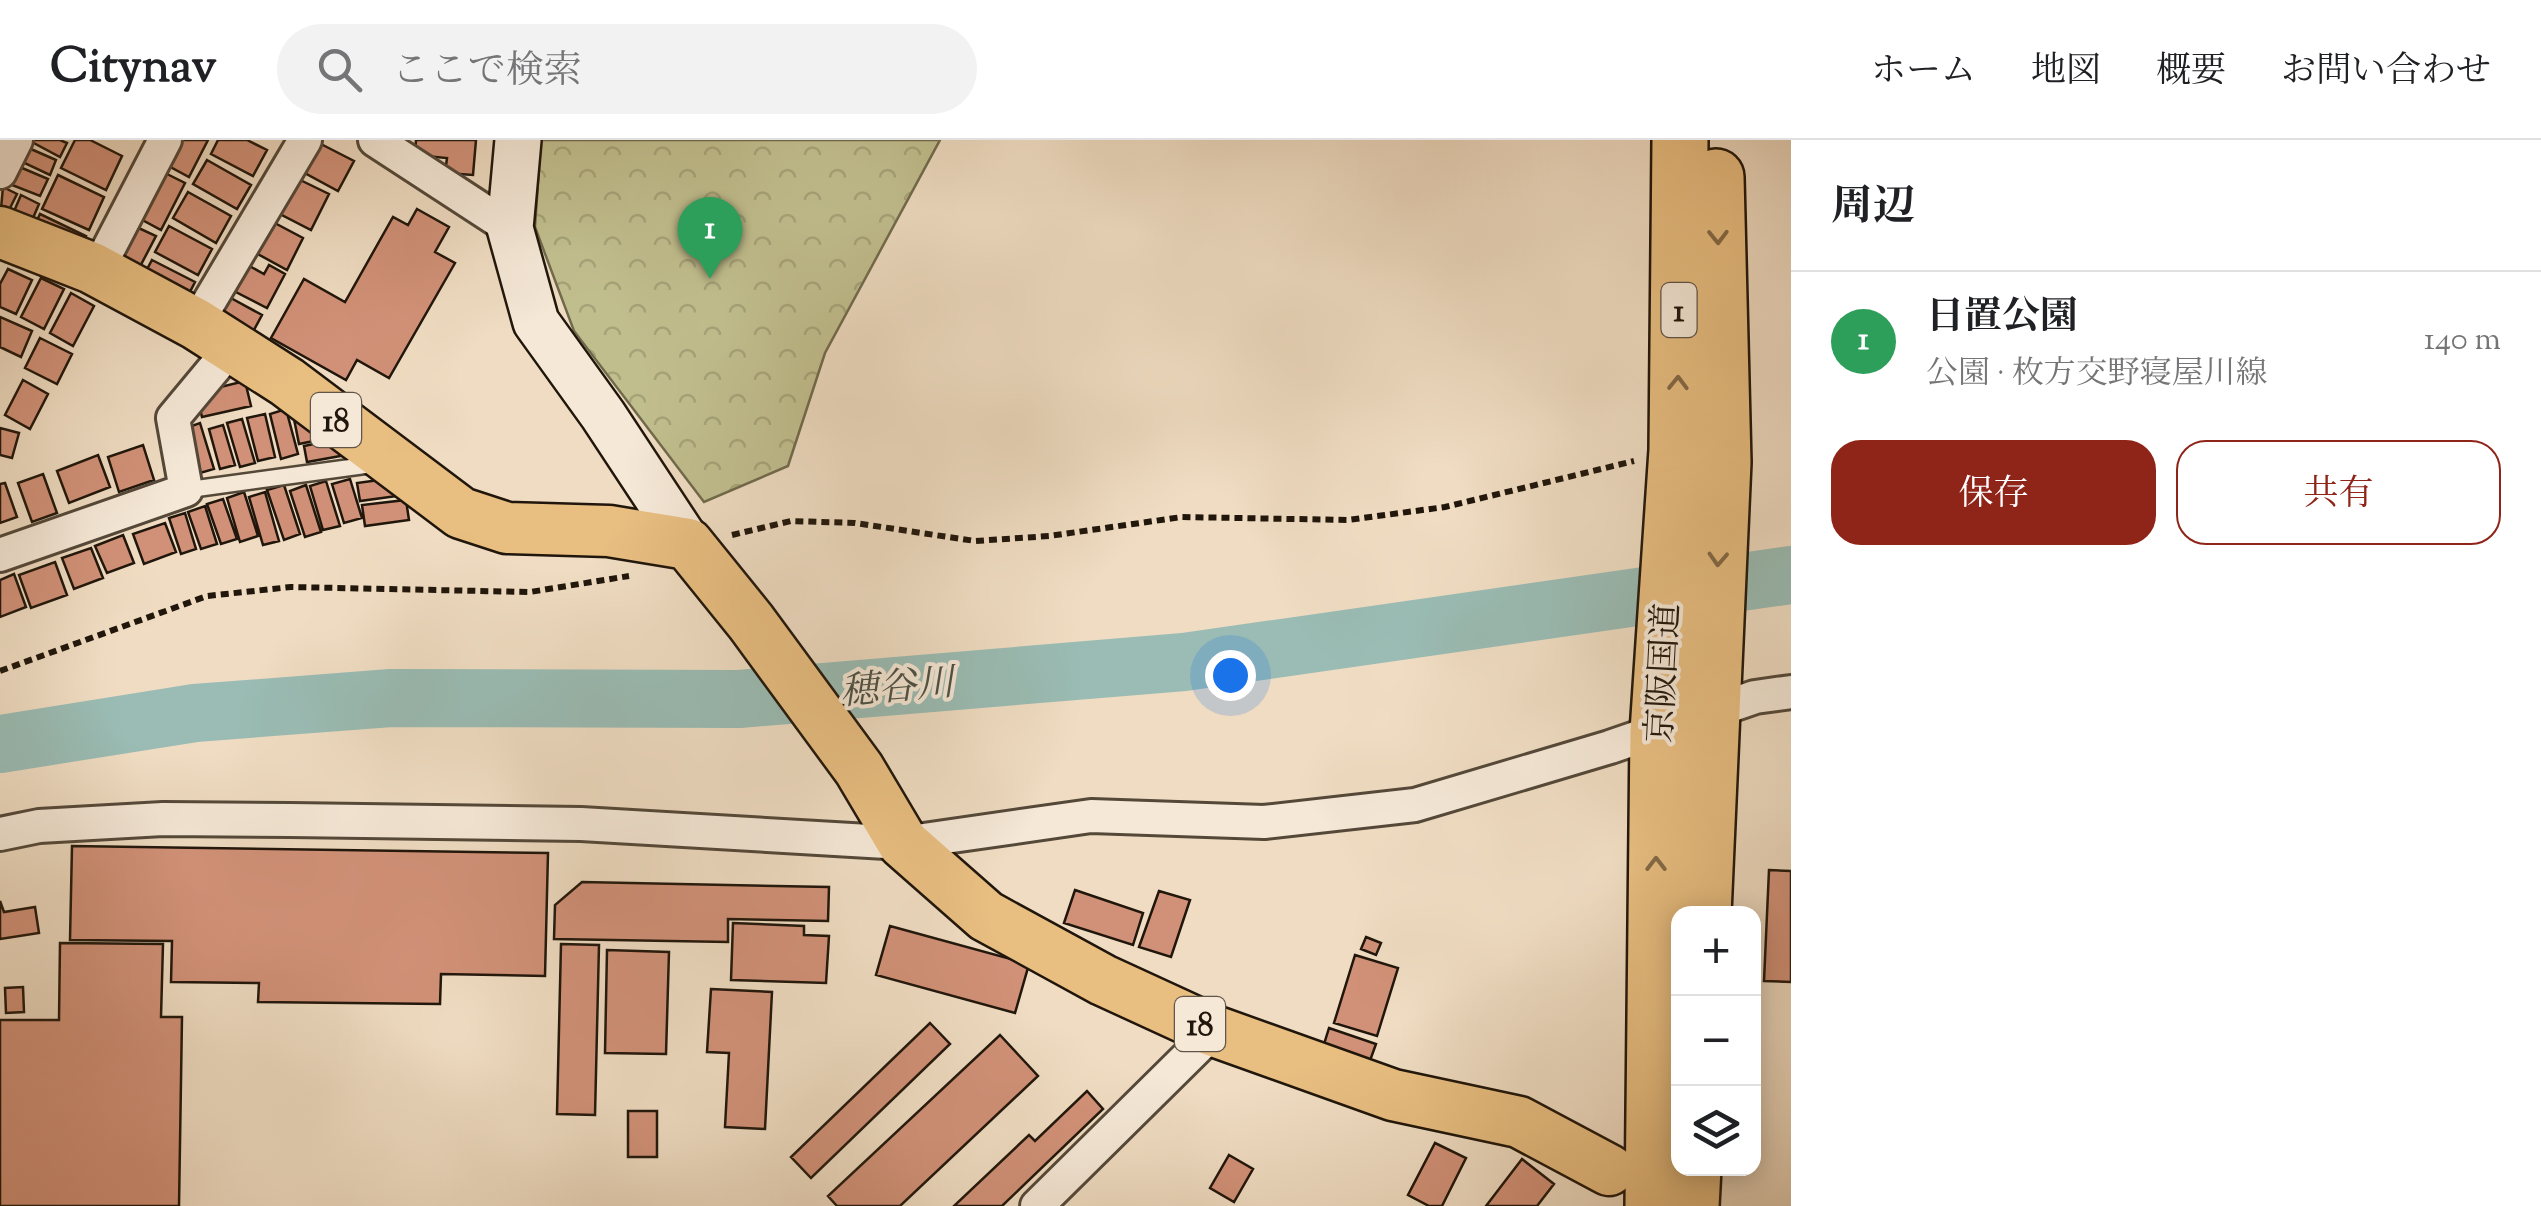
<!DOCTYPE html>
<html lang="ja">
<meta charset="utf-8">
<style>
body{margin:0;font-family:"Sorts Mill Goudy","Noto Serif JP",serif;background:#f2f2f2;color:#202124}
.controls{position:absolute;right:30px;bottom:30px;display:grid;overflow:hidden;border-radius:20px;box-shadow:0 5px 25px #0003}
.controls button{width:90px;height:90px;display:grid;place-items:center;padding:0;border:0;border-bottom:2px solid #e0e0e0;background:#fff;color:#202124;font:50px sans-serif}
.you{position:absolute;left:1230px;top:535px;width:35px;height:35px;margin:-25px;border:8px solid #fff;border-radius:50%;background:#1a73e8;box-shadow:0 0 0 15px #1a73e833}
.badge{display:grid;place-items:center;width:65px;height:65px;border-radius:50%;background:#8f2418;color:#fff;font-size:32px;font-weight:700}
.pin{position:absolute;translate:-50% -82px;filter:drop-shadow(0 2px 5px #0008)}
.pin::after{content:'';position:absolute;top:52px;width:35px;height:30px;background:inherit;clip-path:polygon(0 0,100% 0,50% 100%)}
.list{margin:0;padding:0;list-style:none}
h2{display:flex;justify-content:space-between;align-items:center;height:130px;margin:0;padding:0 40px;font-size:42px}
h2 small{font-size:32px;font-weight:400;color:#757577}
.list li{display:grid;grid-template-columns:65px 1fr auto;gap:30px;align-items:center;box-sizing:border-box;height:140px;padding:0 40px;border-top:2px solid #e0e0e0}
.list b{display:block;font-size:38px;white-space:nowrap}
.list p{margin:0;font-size:32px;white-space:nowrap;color:#757577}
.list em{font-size:32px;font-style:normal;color:#757577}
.actions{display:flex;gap:20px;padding:30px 40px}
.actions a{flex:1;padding:22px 0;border:2px solid #8f2418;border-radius:30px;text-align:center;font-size:35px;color:#8f2418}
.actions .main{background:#8f2418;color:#fff}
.icon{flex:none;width:55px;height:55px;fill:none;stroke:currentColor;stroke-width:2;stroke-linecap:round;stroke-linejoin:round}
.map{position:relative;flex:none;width:1791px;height:1066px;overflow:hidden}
header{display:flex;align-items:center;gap:60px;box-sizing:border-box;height:140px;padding:0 50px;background:#fff;border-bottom:2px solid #e0e0e0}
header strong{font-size:48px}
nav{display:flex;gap:55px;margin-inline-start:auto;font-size:35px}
.search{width:700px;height:90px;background:#f2f2f2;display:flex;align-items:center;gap:25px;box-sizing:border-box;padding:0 35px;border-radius:55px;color:#757577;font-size:38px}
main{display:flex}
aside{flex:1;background:#fff}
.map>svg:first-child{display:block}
.park{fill:url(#park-crowns);stroke:#706a4c;stroke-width:2.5}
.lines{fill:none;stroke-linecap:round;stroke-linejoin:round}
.river{stroke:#9abcb4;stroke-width:58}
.building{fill:#d19178;stroke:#20160b;stroke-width:2.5}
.lane-casing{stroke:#544839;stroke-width:20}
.street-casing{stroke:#544839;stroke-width:38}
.secondary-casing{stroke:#20160b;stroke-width:50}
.primary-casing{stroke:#20160b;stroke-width:55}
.highway-casing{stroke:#20160b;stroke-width:60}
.path{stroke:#20160b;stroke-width:6;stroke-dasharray:8 5;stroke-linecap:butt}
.lane{stroke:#f5e8d7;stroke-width:15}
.street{stroke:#f5e8d7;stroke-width:32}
.secondary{stroke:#f5e8d7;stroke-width:45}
.primary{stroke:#e8be81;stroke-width:50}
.highway{stroke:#e8be81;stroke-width:55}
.oneway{stroke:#846a46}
.labels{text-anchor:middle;stroke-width:8;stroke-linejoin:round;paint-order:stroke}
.shield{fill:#f5e8d7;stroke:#605548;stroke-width:2.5}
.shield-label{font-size:32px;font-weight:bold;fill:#20160b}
.street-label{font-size:35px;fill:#20160b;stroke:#f5e8d7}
.water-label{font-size:38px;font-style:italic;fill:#4b5046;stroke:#f5e8d7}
</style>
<header>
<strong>Citynav</strong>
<div class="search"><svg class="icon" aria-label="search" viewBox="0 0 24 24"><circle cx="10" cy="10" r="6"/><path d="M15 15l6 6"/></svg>ここで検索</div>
<nav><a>ホーム</a><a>地図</a><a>概要</a><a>お問い合わせ</a></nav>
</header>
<main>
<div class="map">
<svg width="1791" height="1066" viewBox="0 0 1791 1066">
<defs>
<pattern id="park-crowns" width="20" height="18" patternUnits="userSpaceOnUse" patternTransform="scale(2.5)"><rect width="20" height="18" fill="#c1be8e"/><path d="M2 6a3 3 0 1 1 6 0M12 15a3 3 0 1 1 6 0" fill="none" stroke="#a6a379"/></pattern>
</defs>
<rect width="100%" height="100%" fill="#efdcc2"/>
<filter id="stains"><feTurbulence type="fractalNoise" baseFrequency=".002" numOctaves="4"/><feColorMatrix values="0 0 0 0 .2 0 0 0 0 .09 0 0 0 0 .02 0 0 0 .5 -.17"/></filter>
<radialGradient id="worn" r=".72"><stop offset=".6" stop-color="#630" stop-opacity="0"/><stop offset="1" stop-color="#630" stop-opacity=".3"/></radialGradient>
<path class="park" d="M541 0H940L825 213 788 326 704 362 574 191 535 87Z"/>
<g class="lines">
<path class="river" d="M0 604 195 573 391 558 739 559 1184 522 1791 435"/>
</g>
<path class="building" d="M28 0H60L67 3 60 17Z
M75 0H90L122 16 106 50 61 28Z
M175 0H208L189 37 163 23Z
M218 0H247L267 10 253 36 211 14Z
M416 0H476L473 35 445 33 447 18 415 15Z
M317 2 354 21 338 51 301 31Z
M24 6 56 20 50 35 18 20Z
M207 20 251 45 237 69 193 44Z
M15 25 48 39 40 56 7 43Z
M159 30 185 43 161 90 135 76Z
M58 35 104 57 89 90 42 69Z
M294 37 329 54 311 90 276 72Z
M3 47 17 54 3 82 0 80Z
M188 52 231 76 216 103 173 78Z
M21 55 39 64 27 92 9 83Z
M417 69 449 87 435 112 455 123 389 238 357 220 346 240 271 198 304 139 345 162 393 77 408 85Z
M40 74 86 96 77 114 31 93Z
M271 81 303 98 287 130 254 112Z
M130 84 156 96 134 138 109 125Z
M169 86 212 109 198 135 155 112Z
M152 120 195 142 182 167 139 144Z
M244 123 264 134 269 125 285 134 267 168 230 149Z
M8 129 32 140 16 174 0 167V144Z
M41 138 64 149 44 189 21 177Z
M71 153 94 166 73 206 50 193Z
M229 157 262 175 248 201 214 183Z
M0 177 32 191 21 217 0 207Z
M40 198 72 214 57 244 25 228Z
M23 240 48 254 30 289 5 275Z
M245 241 251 266 202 277 200 269 212 249Z
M286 269 298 314 281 319 270 274Z
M265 274 275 317 258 321 247 278Z
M293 274 328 298 299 304Z
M242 279 255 323 240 327 227 283Z
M200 283 214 329 200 333 186 288Z
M223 285 235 325 220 329 209 289Z
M0 288 19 293 12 318 0 315Z
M343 298 346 315 307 322 304 306Z
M143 305 154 340 119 352 108 317Z
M98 315 110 347 69 363 57 331Z
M43 334 57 373 32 382 18 343Z
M394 338 397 356 360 361 357 343Z
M350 339 362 378 344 383 332 344Z
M326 341 340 386 323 390 310 346Z
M5 343 17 377 0 383V344Z
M284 345 300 394 284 400 267 350Z
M306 345 321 392 305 397 290 351Z
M244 352 258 396 240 402 227 358Z
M265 352 279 401 263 405 249 357Z
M223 359 237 399 221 404 207 364Z
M406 360 409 380 365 386 362 365Z
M205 366 217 404 201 409 188 372Z
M185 373 196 409 181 414 169 378Z
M165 383 176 412 144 424 133 394Z
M123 395 134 423 107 433 95 406Z
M91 408 103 438 74 449 62 418Z
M55 422 67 455 31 468 19 435Z
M14 434 26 467 0 477V440Z
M72 706 548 713 545 836 441 834 440 864 258 862 259 843 171 842 172 801 70 800Z
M1769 730 1791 731V842L1764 841Z
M582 742 829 747 828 781 728 779V802L554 799 555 765Z
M1075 750 1143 773 1133 805 1064 783Z
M1159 751 1190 760 1171 817 1139 807Z
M0 761 4 772 35 767 39 793 0 799Z
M733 783 804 786V795L829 796 826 843 731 840Z
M890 786 1029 824 1015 873 876 835Z
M1366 797 1381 803 1376 815 1361 809Z
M60 803 163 804 161 877H182L179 1066H0V880H59Z
M561 804 599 805 595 975 557 974Z
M607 810 669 812 666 914 605 913Z
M1355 815 1398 828 1377 896 1334 883Z
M23 847 24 872 6 873 5 848Z
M711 849 772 852 765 989 725 987 729 913 707 912Z
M930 883 950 904 811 1038 791 1017Z
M1329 888 1376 904 1367 929 1321 914Z
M1000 895 1038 936 900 1066H837L828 1056Z
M1087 951 1103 969 1002 1066H954L1029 995 1035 1001Z
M628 971H657V1017H628Z
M1435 1003 1466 1018 1442 1066H1429L1408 1055Z
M1229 1015 1253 1029 1234 1062 1210 1048Z
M1522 1019 1554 1044 1537 1066H1486Z"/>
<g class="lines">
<defs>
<path id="lane" d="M186 350 376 324"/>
<path id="street" d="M375 0 510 88
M0 32 16 0
M97 131 165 0
M196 184 305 0
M0 415 186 350 173 278 232 207
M0 694 39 686 163 679 290 680 581 684 903 703 1091 676 1264 682 1415 665 1610 607 1755 557 1791 552
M1037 1066 1214 891"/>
<path id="secondary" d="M518 0 510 88 536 182 603 275 688 404"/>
<path id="primary" d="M0 92 92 128 196 184 287 242 461 373 507 388 609 391 688 404 751 482 859 629 903 703 986 776 1103 840 1214 891 1393 955 1519 982 1609 1030"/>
<path id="highway" d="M1703 774 1723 322 1716 37
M1653 1066 1658 592 1677 310 1680 0
M1691 1066 1693 1028"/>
</defs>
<use href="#lane" class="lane-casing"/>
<use href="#street" class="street-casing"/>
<use href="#secondary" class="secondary-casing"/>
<use href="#primary" class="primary-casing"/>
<use href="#highway" class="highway-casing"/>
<path class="path" d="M732 395 791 381 855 383 975 401 1049 396 1182 377 1348 380 1445 367 1634 321
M0 531 207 456 291 447 530 452 629 436"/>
<use href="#lane" class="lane"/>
<use href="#street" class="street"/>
<use href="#secondary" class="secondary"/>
<use href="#primary" class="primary"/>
<use href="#highway" class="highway"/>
</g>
<defs><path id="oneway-chevron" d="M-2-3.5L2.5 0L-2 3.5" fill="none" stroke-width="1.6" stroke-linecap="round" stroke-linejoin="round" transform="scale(2.5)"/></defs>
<g class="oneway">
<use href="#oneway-chevron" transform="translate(1718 97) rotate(89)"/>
<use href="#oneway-chevron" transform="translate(1678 243) rotate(-89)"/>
<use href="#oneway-chevron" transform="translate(1718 419) rotate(93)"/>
<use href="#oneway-chevron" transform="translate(1656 724) rotate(-90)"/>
</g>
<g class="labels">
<g class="shield">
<rect x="1661.5" y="143" width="35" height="54" rx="8"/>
<rect x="311" y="253" width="50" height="54" rx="8"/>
<rect x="1175" y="857" width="50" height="54" rx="8"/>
</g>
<g class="shield-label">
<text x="1679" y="181">1</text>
<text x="336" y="291">18</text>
<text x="1200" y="895">18</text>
</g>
<g class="street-label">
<text transform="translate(1662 533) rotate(-87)" y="12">京阪国道</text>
</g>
<g class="water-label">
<text transform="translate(897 546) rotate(-5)" y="13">穂谷川</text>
</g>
</g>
<rect width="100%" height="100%" filter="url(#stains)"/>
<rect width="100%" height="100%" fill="url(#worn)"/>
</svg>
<div class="controls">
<button>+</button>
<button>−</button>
<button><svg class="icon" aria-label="layers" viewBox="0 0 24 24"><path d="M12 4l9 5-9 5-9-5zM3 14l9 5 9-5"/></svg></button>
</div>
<div class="you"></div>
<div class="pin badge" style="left:710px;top:139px;background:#2e9e5b">1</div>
</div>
<aside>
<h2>周辺<small></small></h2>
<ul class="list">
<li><span class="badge" style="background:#2e9e5b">1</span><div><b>日置公園</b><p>公園 · 枚方交野寝屋川線</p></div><em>140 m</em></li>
</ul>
<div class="actions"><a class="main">保存</a><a>共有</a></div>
</aside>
</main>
